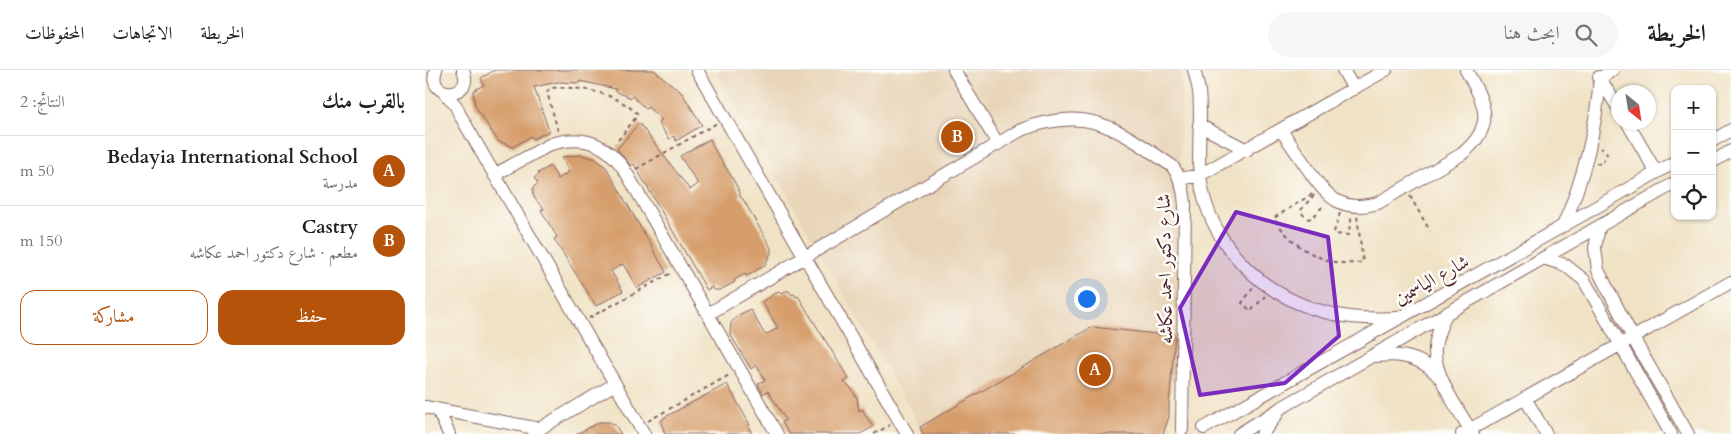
<!DOCTYPE html>
<html lang="ar">
<meta charset="utf-8">
<style>
body{margin:0;font-family:Cardo,Amiri,serif;background:#f6f6f6;color:#202124;direction:rtl}
.controls{position:absolute;right:15px;top:15px;display:grid;overflow:hidden;border-radius:10px;box-shadow:0 1px 4px #0004}
.controls button{width:45px;height:45px;display:grid;place-items:center;padding:0;border:0;border-bottom:1px solid #e0e0e0;background:#fff;color:#202124;font:25px sans-serif}
.compass{position:absolute;left:1186px;top:15px;width:45px;height:45px;border-radius:50%;background:#fff;box-shadow:0 1px 4px #0004;rotate:150deg}
.you{position:absolute;left:661px;top:228px;width:18px;height:18px;margin:-12px;border:4px solid #fff;border-radius:50%;background:#1a73e8;box-shadow:0 0 0 8px #1a73e833}
.badge{display:grid;place-items:center;width:32px;height:32px;border-radius:50%;background:#b45309;color:#fff;font-size:16px;font-weight:700}
.pin{position:absolute;translate:-50% -50%;border:2px solid #fff;box-shadow:0 1px 5px #0006}
.list{margin:0;padding:0;list-style:none}
h2{display:flex;justify-content:space-between;align-items:center;height:65px;margin:0;padding:0 20px;font-size:21px}
h2 small{font-size:16px;font-weight:400;color:#757577}
.list li{display:grid;grid-template-columns:32px 1fr auto;gap:15px;align-items:center;box-sizing:border-box;height:70px;padding:0 20px;border-top:1px solid #e0e0e0}
.list b{display:block;font-size:19px;white-space:nowrap}
.list p{margin:0;font-size:16px;white-space:nowrap;color:#757577}
.list em{font-size:16px;font-style:normal;color:#757577}
.actions{display:flex;gap:10px;padding:15px 20px}
.actions a{flex:1;padding:11px 0;border:1px solid #b45309;border-radius:15px;text-align:center;font-size:18px;color:#b45309}
.actions .main{background:#b45309;color:#fff}
.icon{flex:none;width:28px;height:28px;fill:none;stroke:currentColor;stroke-width:2;stroke-linecap:round;stroke-linejoin:round}
.map{position:relative;flex:none;width:1306px;height:364px;overflow:hidden;direction:ltr}
header{display:flex;align-items:center;gap:30px;box-sizing:border-box;height:70px;padding:0 25px;background:#fff;border-bottom:1px solid #e0e0e0}
header strong{font-size:24px}
nav{display:flex;gap:28px;margin-inline-start:auto;font-size:18px}
.search{width:350px;height:45px;background:#f6f6f6;display:flex;align-items:center;gap:12px;box-sizing:border-box;padding:0 18px;border-radius:28px;color:#757577;font-size:19px}
main{display:flex}
aside{flex:1;background:#fff}
.map>svg:first-child{display:block}
.built{fill:#e8d4b7}
.building{fill:#d69e6c}
.lines{fill:none;stroke-linecap:round;stroke-linejoin:round}
.minor-casing{stroke:#846361;stroke-width:14}
.path{stroke:#846361;stroke-width:2;stroke-dasharray:4 4;stroke-linecap:butt}
.minor{stroke:#fff;stroke-width:12}
.marked{fill:#7b2cbf;fill-opacity:0.2;stroke:#7b2cbf;stroke-width:4;stroke-linejoin:round}
.labels{text-anchor:middle;stroke-width:5;stroke-linejoin:round;paint-order:stroke}
.street-label{font-size:19px;fill:#4a1f2b;stroke:#fdfcf7}
</style>
<header>
<strong>الخريطة</strong>
<div class="search"><svg class="icon" aria-label="search" viewBox="0 0 24 24"><circle cx="10" cy="10" r="6"/><path d="M15 15l6 6"/></svg>ابحث هنا</div>
<nav><a>الخريطة</a><a>الاتجاهات</a><a>المحفوظات</a></nav>
</header>
<main>
<div class="map">
<svg width="1306" height="364" viewBox="0 0 1306 364">
<rect width="100%" height="100%" fill="#fdfcf7"/>
<filter id="ink" filterUnits="userSpaceOnUse"><feTurbulence type="fractalNoise" baseFrequency=".02" numOctaves="2"/><feDisplacementMap in="SourceGraphic" scale="10" xChannelSelector="R" yChannelSelector="G"/><feConvolveMatrix kernelMatrix="1 2 1 2 8 2 1 2 1" color-interpolation-filters="sRGB"/></filter>
<filter id="wash" filterUnits="userSpaceOnUse"><feTurbulence type="fractalNoise" baseFrequency=".0096" numOctaves="4" result="noise"/><feDisplacementMap in="SourceGraphic" scale="20" xChannelSelector="R" yChannelSelector="G"/><feGaussianBlur stdDeviation="1.12" result="paint"/><feColorMatrix in="noise" values="0 0 0 0 0 0 0 0 0 0 0 0 0 0 0 0 0 1.4 0 .05"/><feComposite in="paint" operator="in"/></filter>
<g filter="url(#wash)">
<rect width="100%" height="100%" fill="#f0e2c4"/>
<path class="built" d="M291 0H757L750 266 744 334 745 364H499Z"/>
<g id="blocks">
<path class="building" d="M70 0H229L257 23 277 55 251 71 249 66 244 69 233 52 237 50 223 37 221 39 207 26 206 28 190 21 191 19 155 11 154 13 133 12 109 17 124 61 108 69 106 66 88 77 73 71 50 36 48 21 59 15 56 8Z
M214 53 265 120 273 114 255 86 285 69 289 79 308 109 315 123V127L318 129 346 178V183L340 195 322 206 320 204 309 210 310 212 295 220H289L287 217 282 220 209 94 206 96 192 79Z
M156 85 171 89 181 97 241 202 212 218 198 194 186 201 198 221 171 236 129 169 132 167 116 140 119 139 110 129 108 124V118L113 113 109 108 114 104 113 103 125 96 133 109 144 102 137 87Z
M360 221H364L367 225 369 224 371 227 373 226 424 309 419 312 426 318 432 328 434 341 437 339 448 357 435 364H364L357 352 361 350 343 321 338 324 333 314 340 310 331 295 326 299 305 264 306 253 312 246 325 239 340 265 353 258 337 232 341 229 344 228 348 224 354 222 356 224Z
M667 257 750 266 744 334V347L738 364H498L495 357Z
M302 314 325 355 323 356 327 364H240L236 352 240 347Z
M175 352H185L190 355 196 364H152Z"/>
</g>
</g>
<g filter="url(#ink)">
<use href="#blocks" fill-opacity="0" stroke="#846361" stroke-width="1"/>
<g class="lines">
<defs>
<path id="minor" d="M11 0C0 30 51 29 38 0
M272 0 482 364
M529 0 573 74
M769 0C771 7 773 15 774 22 777 50 772 78 775 106 783 175 840 230 908 244 929 249 950 249 972 248
M918 0 929 19
M1174 7 1194 39
M18 21 31 36 35 45 219 364
M1202 52 1231 102
M774 55 822 80
M856 60C865 73 874 86 883 99 902 128 917 143 953 133L1037 84C1072 55 1060 34 1041 0
M1287 71 1306 60
M1287 92 1306 81
M69 105 126 74C160 64 184 74 202 104L352 364
M755 109 775 105 961 0
M1138 156C1159 108 1171 60 1175 8L1188 0
M1174 157 1170 178 1173 200 1208 268 1263 364
M1118 188 1140 195 1159 210 1246 364
M283 244 596 60C663 34 693 59 747 96 756 107 759 120 760 135L757 360
M1021 244C1016 255 1011 266 1010 278 1008 305 1034 341 1048 364
M952 286C976 283 998 287 1014 307
M1100 328 1121 364
M0 337 115 359
M13 340 24 364
M779 358 1138 156 1250 92
M109 362 190 314
M814 364 856 338 1250 113
M837 364 852 344
M1037 364 1306 212"/>
</defs>
<use href="#minor" class="minor-casing"/>
<path class="path" d="M133 61 122 22 125 18C156 16 188 22 212 43V46L190 74
M1171 93 1177 94 1182 83 1180 80 1175 78
M211 99 292 53
M887 124 849 148C867 178 903 199 938 192L932 146
M889 125 875 141 882 149 887 148 899 135
M985 126 1005 161
M915 143 909 162 910 164 923 165 927 146
M828 218 817 233 826 241 840 226
M164 248 248 202
M223 351 306 304
M449 364 465 355"/>
<use href="#minor" class="minor"/>
</g>
</g>
<path class="marked" d="M811 142 903 167 914 266 860 313 775 325 755 238Z"/>
<g class="labels">
<g class="street-label">
<text transform="translate(739 199) rotate(-91)" y="7">شارع دكتور احمد عكاشه</text>
<text transform="translate(1006 209) rotate(-29)" y="7">شارع الياسمين</text>
</g>
</g>
</svg>
<div class="controls">
<button>+</button>
<button>−</button>
<button><svg class="icon" aria-label="locate" viewBox="0 0 24 24"><circle cx="12" cy="12" r="6"/><path d="M12 2v4M12 18v4M2 12h4M18 12h4"/></svg></button>
</div>
<svg class="compass" viewBox="-18 -18 36 36"><path d="M0-13l5 13h-10z" fill="#e53935"/><path d="M0 13l5-13h-10z" fill="#757577"/></svg>
<div class="you"></div>
<div class="pin badge" style="left:670px;top:300px">A</div>
<div class="pin badge" style="left:532px;top:67px">B</div>
</div>
<aside>
<h2>بالقرب منك<small>النتائج: 2</small></h2>
<ul class="list">
<li><span class="badge">A</span><div><b>Bedayia International School</b><p>مدرسة</p></div><em>50 m</em></li>
<li><span class="badge">B</span><div><b>Castry</b><p>مطعم · شارع دكتور احمد عكاشه</p></div><em>150 m</em></li>
</ul>
<div class="actions"><a class="main">حفظ</a><a>مشاركة</a></div>
</aside>
</main>
